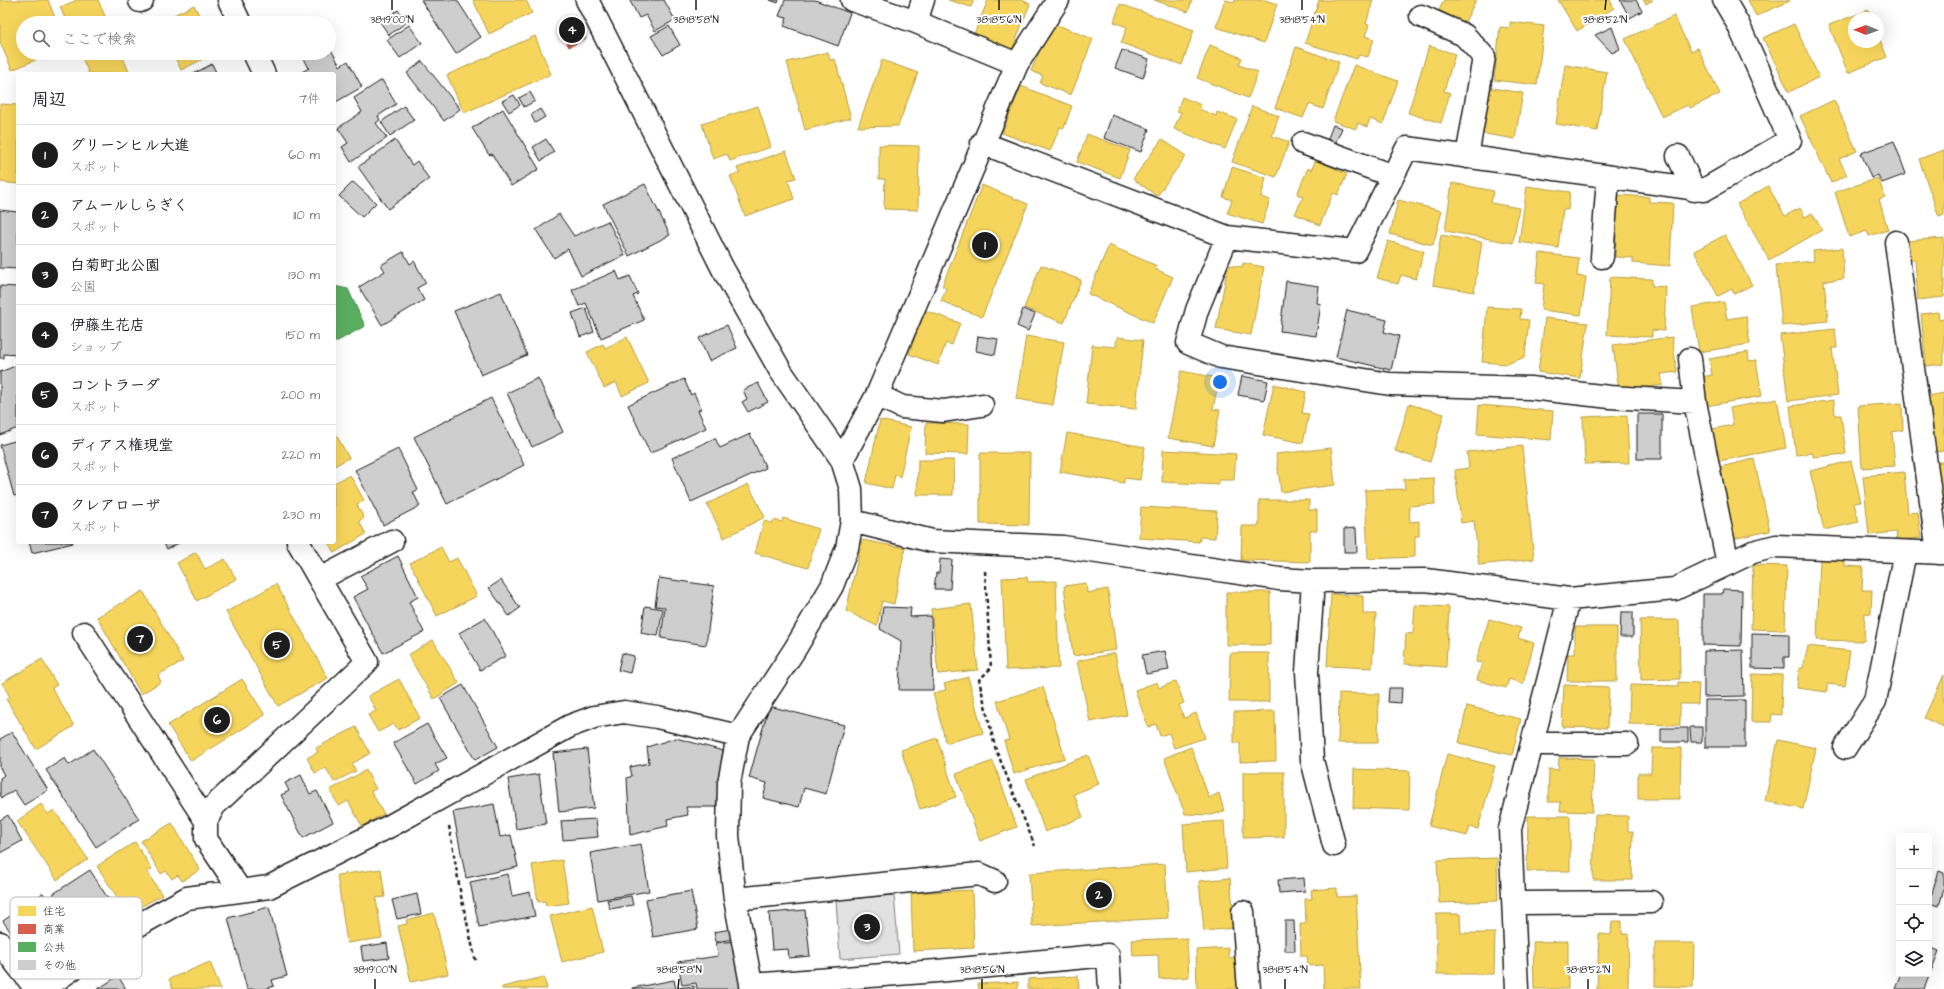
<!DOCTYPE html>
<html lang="ja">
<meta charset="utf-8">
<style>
body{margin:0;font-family:"Architects Daughter","Klee One",sans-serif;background:#f6f6f6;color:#202124}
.controls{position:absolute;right:12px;bottom:12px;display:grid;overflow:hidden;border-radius:4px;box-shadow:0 4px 16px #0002}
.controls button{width:36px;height:36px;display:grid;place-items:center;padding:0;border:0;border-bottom:1px solid #e0e0e0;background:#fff;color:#202124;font:20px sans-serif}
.compass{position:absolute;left:1848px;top:12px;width:36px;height:36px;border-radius:50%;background:#fff;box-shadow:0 4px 16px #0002;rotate:271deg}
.you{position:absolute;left:1220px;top:382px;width:14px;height:14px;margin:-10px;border:3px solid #fff;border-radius:50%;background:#1a73e8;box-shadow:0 0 0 6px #1a73e833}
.badge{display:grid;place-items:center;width:26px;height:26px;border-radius:50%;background:#1c1c1c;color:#fff;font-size:13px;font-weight:700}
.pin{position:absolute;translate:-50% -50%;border:2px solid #fff;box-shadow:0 1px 4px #0006}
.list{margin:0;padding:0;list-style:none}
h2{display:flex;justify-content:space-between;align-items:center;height:52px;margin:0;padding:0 16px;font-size:17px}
h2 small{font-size:13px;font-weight:400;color:#757577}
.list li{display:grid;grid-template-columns:26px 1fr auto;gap:12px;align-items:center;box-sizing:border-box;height:60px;padding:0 16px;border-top:1px solid #e0e0e0}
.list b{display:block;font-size:15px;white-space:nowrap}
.list p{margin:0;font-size:13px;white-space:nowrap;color:#757577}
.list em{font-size:13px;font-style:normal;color:#757577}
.icon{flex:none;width:22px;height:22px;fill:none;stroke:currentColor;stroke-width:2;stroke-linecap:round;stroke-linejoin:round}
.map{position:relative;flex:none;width:1944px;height:989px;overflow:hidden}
.search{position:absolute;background:#fff;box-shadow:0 4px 16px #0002;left:16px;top:16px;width:320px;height:44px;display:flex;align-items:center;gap:10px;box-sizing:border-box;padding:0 14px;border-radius:22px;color:#757577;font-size:15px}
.panel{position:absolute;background:#fff;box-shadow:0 4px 16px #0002;left:16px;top:72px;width:320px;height:472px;border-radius:4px}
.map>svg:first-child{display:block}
.green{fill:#e2e2e2;stroke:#7f7f7f}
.homes{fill:#f6d55c;stroke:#b59e49}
.shops{fill:#d6604d;stroke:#9e4c3e}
.public{fill:#5aae61;stroke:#47824c}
.building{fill:#cecece;stroke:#1c1c1c}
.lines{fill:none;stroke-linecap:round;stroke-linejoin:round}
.minor-casing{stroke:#1c1c1c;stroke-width:25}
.path{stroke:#1c1c1c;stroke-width:2.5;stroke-dasharray:4 3;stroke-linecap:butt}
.minor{stroke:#fff;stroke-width:22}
.ticks{fill:none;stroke:#1c1c1c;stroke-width:1.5}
.key{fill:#fff;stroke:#bbb;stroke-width:1}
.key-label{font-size:11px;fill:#1c1c1c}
.ticks-label{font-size:10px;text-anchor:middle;fill:#1c1c1c;stroke:#fff;stroke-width:4;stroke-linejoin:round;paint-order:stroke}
</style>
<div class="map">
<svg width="1944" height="989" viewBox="0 0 1944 989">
<rect width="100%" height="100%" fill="#fff"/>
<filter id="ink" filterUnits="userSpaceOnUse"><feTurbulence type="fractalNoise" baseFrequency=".025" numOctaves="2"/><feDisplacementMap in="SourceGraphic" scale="8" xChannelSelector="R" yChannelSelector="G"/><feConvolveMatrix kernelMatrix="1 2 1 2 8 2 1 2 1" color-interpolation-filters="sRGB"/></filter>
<g filter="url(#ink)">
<path class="green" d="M894 895 899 954 840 959 836 900Z"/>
<path class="homes" d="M0 0H48L57 23H23V53H52L12 70 0 42Z
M77 0H98L108 23H67L60 7Z
M473 0H526L532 13 489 34Z
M948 0H974L971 7Z
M988 0H1022L1030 4 1012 50 974 34Z
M1154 0H1192L1188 12Z
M1225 0 1235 2V0H1265L1277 4 1264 43 1216 27Z
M1319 0H1373L1366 24 1369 25 1365 36 1374 39 1368 57 1359 55 1357 59 1305 43Z
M1444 0H1476L1464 24 1439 10Z
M1558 0H1610L1614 8 1577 31Z
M1643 0H1653L1646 4Z
M1748 0H1789L1790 1 1756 16Z
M1120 4 1194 30 1182 65 1121 43 1127 27 1114 22Z
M194 5 203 23H158Z
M1868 10 1871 18H1854V42H1878V35L1887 57 1848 73 1829 25Z
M1674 16 1691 51 1698 48 1720 94 1690 108 1688 105 1662 117 1625 39Z
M1510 22 1544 26 1537 85 1494 80 1500 27 1510 28Z
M1055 24 1093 39 1071 95 1040 83 1043 76 1031 71 1046 35 1049 37Z
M1794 24 1819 77 1789 92 1763 38Z
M535 36 551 74 464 113 447 75Z
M1210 45 1242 58 1239 65 1258 72 1248 98 1197 78Z
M1429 46 1455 54 1444 91 1450 93 1441 123 1408 113Z
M1296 47 1339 62 1323 109 1309 104 1303 118 1275 108Z
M828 52 830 60 835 59 851 118 805 130 787 62Z
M80 53H121L130 74H89Z
M173 53H215L181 70Z
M882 60 918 73 898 126 858 127Z
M1354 65 1398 81 1383 124 1370 119 1367 127 1358 123 1356 129 1333 121Z
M1565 65 1607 72 1597 131 1556 124Z
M1021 86 1072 106 1064 128 1060 127 1050 151 1002 133Z
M1486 87 1523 93 1515 139 1479 133Z
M1182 97 1201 105 1199 109 1216 116 1217 112 1237 119 1225 149 1174 129 1181 112 1177 111Z
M1834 100 1857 151 1839 159 1847 175 1831 183 1800 116Z
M0 104 18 105V184L0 182Z
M758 106 771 147 730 161 727 154 713 159 702 124Z
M1252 106 1279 116 1272 136 1289 142 1276 177 1232 162Z
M1087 134 1130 150 1120 178 1077 162Z
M1162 139 1186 156 1157 196 1133 179Z
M879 145 919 146 918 210 884 209 885 179H879Z
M1944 150V215L1939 217 1919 159Z
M786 151 796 178 788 180 794 199 745 216 730 176 739 173 737 168Z
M1316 160 1347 174 1338 195 1333 193 1320 225 1295 214 1303 197 1297 194 1308 168 1311 170Z
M1232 167 1266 178 1261 197 1270 200 1262 224 1227 213 1232 200 1223 197Z
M1878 178 1885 197 1879 199 1888 230 1869 236 1867 231 1849 237 1835 192Z
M1452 183 1494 191 1491 203 1519 208 1513 243 1445 231Z
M982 185 1028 204 982 317 941 301 946 288 942 286Z
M1527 186 1570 192 1568 210 1563 209 1558 248 1519 242Z
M1768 186 1785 216 1800 208 1805 217 1812 213 1822 230 1769 260 1737 204Z
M1618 195 1649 197V202L1673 203 1670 266 1633 263V258L1615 257Z
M1398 200 1442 211 1433 245 1390 234Z
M1441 235 1482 242 1474 292 1433 285Z
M1725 235 1752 285 1734 294 1732 289 1718 296 1694 251Z
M1944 238V297L1918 300 1915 260 1908 261 1906 241Z
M1388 241 1424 251 1416 279 1401 275 1398 284 1377 278Z
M1109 245 1157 266 1155 269 1173 277 1153 323 1088 294Z
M1842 248 1844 279 1824 281 1828 321 1782 326 1776 265 1814 261 1813 251Z
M1540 253 1579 258 1577 276 1586 277 1581 315 1541 310 1544 284 1536 283Z
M1243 263 1264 267 1251 335 1216 329 1228 265 1242 267Z
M1041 265 1081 280 1064 323 1024 308Z
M1610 277 1652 279V286L1666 287 1664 331 1652 330V337L1607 335Z
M1724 302 1727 319 1746 316 1750 344 1699 352 1692 307Z
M1487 307 1521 309 1520 319 1529 320 1525 357 1507 364 1482 362Z
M924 310 960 323 952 345 946 343 938 365 909 354Z
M1938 312 1939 319 1944 318V364L1926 366 1921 314Z
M1545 318 1588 323 1580 378 1538 372Z
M1835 329 1837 348H1832L1838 395 1788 401 1780 335Z
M1026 336 1064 342 1053 405 1016 399Z
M627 337 649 383 622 396 616 382 604 388 587 352 603 344 605 348Z
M1117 337 1143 340 1136 409 1086 404 1092 345 1116 347Z
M1672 337 1677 372 1661 374 1663 385 1619 391 1613 345Z
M1748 352 1749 361 1756 360 1762 396 1706 406 1701 377 1712 375 1709 359Z
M1181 371 1219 378 1213 409 1220 410 1213 446 1168 438Z
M1274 384 1306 392 1302 413 1309 414 1303 443 1263 435Z
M1944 393V451L1935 452 1927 396Z
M1777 399 1786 448 1714 462 1707 430 1733 425 1730 408Z
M1834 400 1835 415H1841L1846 454 1813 457V453L1796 455 1790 406Z
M1902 403 1903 430 1892 432 1895 466 1862 468 1858 406Z
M1409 404 1444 414 1430 462 1395 451Z
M1479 405 1553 411 1551 440 1477 434Z
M1627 415 1629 463 1585 464 1583 417Z
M880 420 911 427 900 477 895 475 892 489 866 483Z
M926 423 969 424 968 454 925 453Z
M334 431 349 458 334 466Z
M1067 433 1145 447 1140 480 1124 478V483L1060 472Z
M1522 446 1534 559 1479 565 1474 521 1461 523 1455 470 1469 468 1467 452Z
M1331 448 1335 485 1281 492 1276 454Z
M1163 450 1236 454 1234 480H1219V485L1162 482Z
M980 453H1030L1029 525 980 524Z
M1754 459 1770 531 1732 539 1716 468Z
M918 460H954L953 495H917Z
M1851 461 1861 502 1854 503 1859 522 1824 530 1810 471Z
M1937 462H1944V527Z
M1904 472 1908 513 1918 512 1921 538 1897 540 1896 532 1869 535 1863 476Z
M350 475 364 500 357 505 364 518 359 521 366 534 334 553 328 542H334V483Z
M1434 478 1435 504 1409 506 1410 522 1419 521V536H1415V557L1368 559 1365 490 1405 489 1404 479Z
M748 484 765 517 724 538 707 504Z
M1259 500H1309V510H1317V531H1310V562L1241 560 1242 526H1259Z
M1141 507 1217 511 1215 538 1200 537 1199 542 1139 538Z
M783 518 819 529 808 568 755 553 764 521 772 523 774 520 782 522Z
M862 540 905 548 894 604 882 601 877 626 846 611Z
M441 547 449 562 457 558 477 596 437 616 410 563Z
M196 552 205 569 225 559 236 579 197 601 177 563Z
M1820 559 1845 560V566L1863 567 1862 590H1872L1871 614 1865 613 1864 641 1817 640Z
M1753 565 1787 566 1785 630 1751 629Z
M1027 577 1028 582 1056 581 1059 668 1006 670 1002 578Z
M1086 583 1087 593 1108 589 1116 650 1073 656 1064 586Z
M276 584 328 678 278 706 226 612Z
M143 591 183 661 158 675 161 682 141 694 97 617Z
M1226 592H1270V645H1226Z
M1331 594 1363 596V614H1376L1372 668 1327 666Z
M971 604 978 670 938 674 931 609Z
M1415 605 1449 607 1446 667 1404 664 1406 633 1413 634Z
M1489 619 1521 628 1518 638 1534 643 1523 684 1509 679 1506 688 1477 680 1482 663 1476 662Z
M1640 620H1679L1680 679 1641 680Z
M1575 627H1617V681H1567L1568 654H1575Z
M433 640 459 683 434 699 408 655Z
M1808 646 1850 651 1845 686 1827 684V692L1797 688 1799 668H1803Z
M1115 653 1127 715 1090 722 1077 661Z
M1230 653H1269V702H1229Z
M42 659 57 685 52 688 74 726 36 749 6 699 10 697 2 683Z
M1752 674 1782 675 1781 715 1772 714 1771 722H1751Z
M1944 675V727L1924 718Z
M968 677 983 733 946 743 933 693 946 690 944 684Z
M242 679 265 715 191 761 168 725Z
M399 679 420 718 398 730 394 724 378 732 368 715 376 711 368 696Z
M1176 681 1184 703 1179 705 1184 718 1196 713 1205 738 1174 748 1169 733 1160 736 1156 724 1148 727 1135 690 1157 682 1159 688Z
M1678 682 1699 683 1698 704H1680V725L1629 724 1630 685 1678 686Z
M1564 685 1609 687 1607 728 1562 727Z
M1043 687 1065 758 1014 774 1004 741 1009 740 997 701Z
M1339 693 1379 694 1378 743H1338Z
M1467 706 1521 719 1512 755 1459 743Z
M1275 711 1276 761 1240 762V743H1234V712Z
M356 727 370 753 352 764 356 771 334 782 326 768 315 773 307 758 318 752 316 748Z
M937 738 956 797 920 809 901 750Z
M1778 740 1816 748 1803 809 1765 801Z
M1191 747 1209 798 1219 793 1224 811 1211 815 1185 814 1164 758Z
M1652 748H1681L1680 799H1638V773H1651Z
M1447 754 1495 766 1478 829 1470 827 1467 836 1429 826Z
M1088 755 1099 784 1074 794 1083 817 1045 832 1026 779Z
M1559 758 1594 759 1592 812 1560 811 1561 802H1548L1549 769 1558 770Z
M993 761 1017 827 980 841 956 774Z
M1354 769 1410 771 1409 810 1353 808Z
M366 770 376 789 371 791 384 814 362 826 348 801 339 806 330 790Z
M1243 772H1284V837L1243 838Z
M41 804 48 814 54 810 88 859 57 880 17 821Z
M1595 815 1628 816V831H1633L1632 880H1593Z
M1528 816H1570V871H1527Z
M1224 821 1227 868 1186 872 1183 824Z
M172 823 200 870 182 881 178 875 172 879 166 871 161 874 141 841Z
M135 842 152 869 147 872 162 895 128 914 97 866Z
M1497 858 1498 901 1439 903 1437 860Z
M562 860 569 903 546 906 545 901 538 902 532 865Z
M1165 864 1168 918 1032 926 1029 873Z
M381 869 385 897 376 898 382 938 347 943 337 875Z
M1230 878 1235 928 1204 931 1199 881Z
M1337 888V897L1356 896 1361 989H1324L1323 965 1308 966 1307 956H1301L1300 924H1306L1305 899H1312L1311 890Z
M972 890 974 948 913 951 911 893Z
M592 906 603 952 562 962 550 916Z
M434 913 448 974 411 982 398 926 407 924 406 920Z
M1436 914H1460L1461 933H1495L1494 974H1437Z
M1612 921H1622V934H1629L1628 989H1597L1599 934 1611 935Z
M1187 938 1189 977 1159 979 1158 955 1133 956 1132 940Z
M1568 941V989H1534L1533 942Z
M1655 943H1694L1693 987 1655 986Z
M1228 948 1229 958 1236 957 1237 989H1197L1196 950Z
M210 962 221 989H173L169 979Z
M1078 976 1079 989H1028V979Z
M544 977 547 989H502V987Z
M1018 982V989H979L978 984Z"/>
<path class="shops" d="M575 16 586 38 569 47 558 25Z"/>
<path class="public" d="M334 286 348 289 365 326 334 343Z"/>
<path class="building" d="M421 0H457L481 37 456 54Z
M632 0H664L675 20 655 31 646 15 639 18 630 1Z
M770 0H779L778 3Z
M785 0H815L850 13 838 46 784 26 787 18 779 16Z
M1620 0H1636L1642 11 1630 18Z
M398 10 407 22 389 35 380 22Z
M409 25 422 43 400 58 387 40Z
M669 26 680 45 663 55 651 36Z
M1612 27 1620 49 1612 53 1595 35Z
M329 46 340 66 348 61 362 87 334 103V74H298L309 68 301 53H329Z
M1122 50 1149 59 1143 78 1115 68Z
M422 61 460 109 444 121 407 73Z
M212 64 217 74H193Z
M382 80 396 104 378 116 380 120 376 123 387 138 351 162 342 147 348 143 338 128 362 112 354 98Z
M530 92 535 101 524 107 519 98Z
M514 95 520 105 509 112 502 101Z
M404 106 414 120 390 136 381 122Z
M503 109 539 169 511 186 492 154 489 155 472 128Z
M540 109 545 117 535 123 531 115Z
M1112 115 1149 129 1141 152 1104 138Z
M1333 125 1342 128 1335 144 1327 141Z
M546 139 554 152 541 161 533 147Z
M395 140 412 165 417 161 429 179 388 209 358 167Z
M1894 141 1906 174 1882 183 1878 175 1871 178 1861 153Z
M353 182 376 203 362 217 339 196Z
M645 184 670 235 629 256 603 204Z
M0 210 18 212V269L0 268Z
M559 214 574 236 608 221 625 255 581 276 568 249 554 258 536 230Z
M403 252 410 264 414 261 426 283 417 288 424 300 382 325 359 287 385 271 381 265Z
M616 271 620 280 630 276 638 294 633 296 644 320 601 338 586 303 579 306 572 290Z
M1286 281 1319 286 1317 303 1321 304 1316 336 1280 331Z
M0 286 18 287V355L4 354V358H0Z
M501 292 527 355 481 375 454 311Z
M586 308 594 332 580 337 572 313Z
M1023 309 1035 314 1028 331 1017 326Z
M1347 310 1387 320 1384 332 1399 336 1391 370 1336 357Z
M727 325 737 348 709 361 699 338Z
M978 336 998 339 995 355 976 351Z
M18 365V428L0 435V372Z
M1242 376 1268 381 1264 400 1238 395Z
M538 378 563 432 532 447 507 393Z
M684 379 691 395 694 393 701 409 698 410 706 428 650 453 628 405Z
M758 383 768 402 748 412 742 402 747 399 743 390Z
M491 398 524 465 447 504 414 437Z
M1637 414H1662V459H1637Z
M750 434 766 468 691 502 672 458 715 438 720 448Z
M18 440V495L14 496 0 445Z
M398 449 418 490 413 492 420 506 383 525 355 470Z
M1356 528 1357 552H1344V529Z
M29 542H73V543L32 553Z
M163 542H181L167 549Z
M398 556 418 597 409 602 424 632 383 653 353 597 368 589 360 576Z
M940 559 952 560 950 589H934L936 573H939Z
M659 578 714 586 706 645 661 638 665 607 655 606Z
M501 580 520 608 509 616 489 588Z
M1723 589 1742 590 1741 646 1703 645V594H1722Z
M645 606 663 609 658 636 641 633Z
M883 607 911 608 910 617 931 616 933 690H899L901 641 880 629Z
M1621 612H1633V637H1620Z
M485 618 506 656 480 670 459 633Z
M1752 633 1789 634V657H1784V669L1752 668Z
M1743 650 1744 696 1704 697V651Z
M1165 651 1169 670 1146 674 1142 655Z
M622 653 634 656 630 673 618 670Z
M463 685 498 747 475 760 440 698Z
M1389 688H1402L1401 703 1388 702Z
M1705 700H1745V747H1705Z
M769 706 844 725 826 794 804 788 799 807 763 798 767 783 749 778Z
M427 724 447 758 435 764 439 771 417 784 393 743Z
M1690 727H1702V742H1691Z
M1661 728H1688V742H1661Z
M12 732 48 790 24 805 14 790 2 798 0 795V778L4 775 0 768V739Z
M676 738 723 751 716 807H686L688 815 667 819 668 826 630 835 627 778 632 776 630 767 649 763 647 747Z
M93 749 139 819 96 847 46 770 65 758 69 765Z
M587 749 594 808 559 812 553 753Z
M539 774 546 824 516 829 508 779Z
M301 775 310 794 317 791 333 822 303 838 281 795 289 791 285 783Z
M494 804 500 837 511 835 518 867 466 878 453 812Z
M8 815 22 841 0 853V820Z
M596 819 598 837 563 840 561 821Z
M641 844 649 891 598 900 590 853Z
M90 870 112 905 98 914 105 924 82 939 53 894Z
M1939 871 1944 873V889L1939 906 1929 903Z
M508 874 512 896 530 892 535 916 479 927 470 882Z
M1304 878 1305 891 1279 893 1278 880Z
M691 891 698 929 653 937 646 899Z
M43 893 78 944 38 972 3 921Z
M417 894 421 914 397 919 392 900Z
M631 896 633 905 610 909 607 900Z
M269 907 287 976 272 980 274 986 265 989H247L228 918Z
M805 910 810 956 789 958 788 949 772 950 769 913Z
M1285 921H1294L1295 951H1285Z
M731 929 733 939 716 942 714 932Z
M734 941 741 989H697L696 983 682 985 678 962 718 956 716 943Z
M387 943 389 958 363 961 361 947Z
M1929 947 1939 951 1924 989H1895L1901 974H1929Z
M118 976 126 989H98Z
M674 980 676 989H632V988Z
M694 986V989H678V988Z"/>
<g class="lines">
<defs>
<path id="minor" d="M229 0 240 23
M587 0 723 269 780 370 842 460 851 489 852 521 847 548 832 586 795 649 738 736 729 783 728 836 735 899 752 989
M852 0 916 22 1017 64
M140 1 142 0
M1421 16 1464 35 1484 57 1467 157
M916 22 923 0
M254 53 264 74
M982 143 1227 237 1355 251 1407 148 1704 190 1790 140 1738 24 1724 0
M1303 143 1393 176
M1678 156 1694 190
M1227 237 1197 310 1188 343 1221 357 1390 384 1530 388 1610 397 1695 402 1728 564
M1896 242 1938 553
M1602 257 1608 178
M1690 359 1695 402
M877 395 902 407 943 411 982 405
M842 460 877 395 1017 64 1058 0
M852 521 932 541 1063 547 1279 579 1313 581 1426 580 1569 599 1675 589 1753 552 1776 546 1944 553
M320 579 392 541
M1313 581 1307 672 1312 760 1334 845
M84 633 206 821
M1532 744H1627
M1845 748 1875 701 1905 552
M240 890 206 839V821L214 806 367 662 298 542
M735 899 979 874 995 881
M1514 903 1651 902
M1243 912 1249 989
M0 943 36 989
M751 985 937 971 1108 955 1110 989
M43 989 128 931 187 898 269 887 390 826 570 726 594 717 624 712 657 717 738 736
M1517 989 1510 829 1569 599"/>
</defs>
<use href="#minor" class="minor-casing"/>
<path class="path" d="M985 571 991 668 979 680 995 747 1035 846
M449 826 461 896 476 962"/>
<use href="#minor" class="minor"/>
</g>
</g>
<path class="ticks" d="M392 10V0M696 10V0M999 10V0M1302 10V0M1605 10 1606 0M375 989V979M678 989 679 979M982 989V979M1285 989V979M1588 989V979"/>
<rect x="10" y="897" width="132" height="82" rx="6" class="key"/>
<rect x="18" y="906" width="18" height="10" fill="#f6d55c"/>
<rect x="18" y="924" width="18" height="10" fill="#d6604d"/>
<rect x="18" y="942" width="18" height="10" fill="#5aae61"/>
<rect x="18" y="960" width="18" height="10" fill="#cecece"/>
<g class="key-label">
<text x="43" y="915">住宅</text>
<text x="43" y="933">商業</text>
<text x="43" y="951">公共</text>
<text x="43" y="969">その他</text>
</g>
<g class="ticks-label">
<text x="392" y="23">38°19'00"N</text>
<text x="696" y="23">38°18'58"N</text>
<text x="999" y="23">38°18'56"N</text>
<text x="1302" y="23">38°18'54"N</text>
<text x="1605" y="23">38°18'52"N</text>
<text x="375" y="973">38°19'00"N</text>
<text x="679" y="973">38°18'58"N</text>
<text x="982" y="973">38°18'56"N</text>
<text x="1285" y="973">38°18'54"N</text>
<text x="1588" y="973">38°18'52"N</text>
</g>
</svg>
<div class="controls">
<button>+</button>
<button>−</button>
<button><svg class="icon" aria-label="locate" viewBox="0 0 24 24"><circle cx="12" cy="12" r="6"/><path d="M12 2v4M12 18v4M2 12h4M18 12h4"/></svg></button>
<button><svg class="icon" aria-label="layers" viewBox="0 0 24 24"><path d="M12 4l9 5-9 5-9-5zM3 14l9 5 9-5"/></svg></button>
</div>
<svg class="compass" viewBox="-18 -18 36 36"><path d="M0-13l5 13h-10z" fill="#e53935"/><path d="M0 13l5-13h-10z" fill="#757577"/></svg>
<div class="you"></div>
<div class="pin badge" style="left:985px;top:245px">1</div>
<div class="pin badge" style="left:1099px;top:895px">2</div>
<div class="pin badge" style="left:867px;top:927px">3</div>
<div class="pin badge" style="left:572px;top:30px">4</div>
<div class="pin badge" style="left:277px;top:645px">5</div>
<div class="pin badge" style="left:217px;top:720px">6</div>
<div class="pin badge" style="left:140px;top:639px">7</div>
<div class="search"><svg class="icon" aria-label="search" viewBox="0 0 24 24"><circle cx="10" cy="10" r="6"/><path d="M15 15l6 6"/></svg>ここで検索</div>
<section class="panel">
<h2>周辺<small>7件</small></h2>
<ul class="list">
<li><span class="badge">1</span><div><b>グリーンヒル大進</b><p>スポット</p></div><em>60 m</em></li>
<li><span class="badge">2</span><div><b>アムールしらぎく</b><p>スポット</p></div><em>110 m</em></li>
<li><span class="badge">3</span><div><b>白菊町北公園</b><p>公園</p></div><em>130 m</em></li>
<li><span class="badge">4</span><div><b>伊藤生花店</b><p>ショップ</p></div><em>150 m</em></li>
<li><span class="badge">5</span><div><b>コントラーダ</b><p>スポット</p></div><em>200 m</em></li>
<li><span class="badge">6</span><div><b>ディアス権現堂</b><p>スポット</p></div><em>220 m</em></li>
<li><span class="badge">7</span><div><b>クレアローザ</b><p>スポット</p></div><em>230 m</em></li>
</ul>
</section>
</div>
